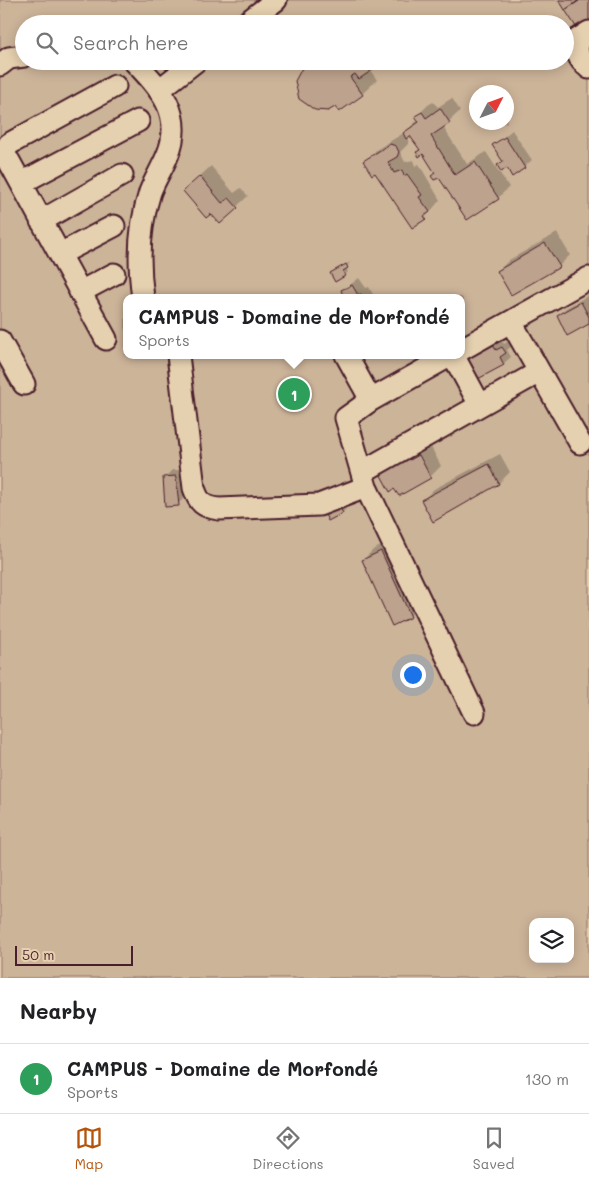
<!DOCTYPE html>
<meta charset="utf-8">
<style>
body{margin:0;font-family:Mali,sans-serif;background:#f6f6f6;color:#202124}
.controls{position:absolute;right:15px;bottom:15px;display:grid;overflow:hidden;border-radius:10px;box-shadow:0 2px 12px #0003}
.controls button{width:45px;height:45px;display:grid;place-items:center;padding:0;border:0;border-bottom:1px solid #e0e0e0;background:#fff;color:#202124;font:25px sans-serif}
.compass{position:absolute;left:469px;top:85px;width:45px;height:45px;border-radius:50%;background:#fff;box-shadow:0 2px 12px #0003;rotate:48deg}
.scale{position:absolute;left:15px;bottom:12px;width:118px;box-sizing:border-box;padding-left:5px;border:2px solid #4a1f2b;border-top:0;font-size:14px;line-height:18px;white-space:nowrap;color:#4a1f2b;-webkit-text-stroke:4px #e5d0af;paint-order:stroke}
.you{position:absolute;left:412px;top:674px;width:18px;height:18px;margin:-12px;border:4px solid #fff;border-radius:50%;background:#1a73e8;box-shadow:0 0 0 8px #1a73e833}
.badge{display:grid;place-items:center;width:32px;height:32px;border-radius:50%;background:#b45309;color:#fff;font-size:16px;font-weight:700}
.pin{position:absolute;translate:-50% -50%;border:2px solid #fff;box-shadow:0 1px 5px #0006}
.popup{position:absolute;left:123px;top:294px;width:342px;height:65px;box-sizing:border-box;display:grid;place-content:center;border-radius:10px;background:#fff;filter:drop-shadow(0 1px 4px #0005);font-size:16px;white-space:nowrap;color:#757577}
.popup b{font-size:19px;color:#202124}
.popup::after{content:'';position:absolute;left:50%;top:100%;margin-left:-10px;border:10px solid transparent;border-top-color:#fff}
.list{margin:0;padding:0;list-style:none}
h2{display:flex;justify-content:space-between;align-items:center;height:65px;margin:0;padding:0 20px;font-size:21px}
h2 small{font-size:16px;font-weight:400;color:#757577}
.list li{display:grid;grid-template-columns:32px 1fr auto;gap:15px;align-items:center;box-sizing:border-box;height:70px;padding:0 20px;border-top:1px solid #e0e0e0}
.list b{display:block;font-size:19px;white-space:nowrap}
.list p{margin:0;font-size:16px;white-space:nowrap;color:#757577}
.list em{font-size:16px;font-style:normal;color:#757577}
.icon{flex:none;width:28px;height:28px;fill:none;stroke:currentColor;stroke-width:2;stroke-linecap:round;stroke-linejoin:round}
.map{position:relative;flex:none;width:589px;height:978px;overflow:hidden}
.search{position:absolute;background:#fff;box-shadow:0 2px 12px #0003;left:15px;right:15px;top:15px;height:55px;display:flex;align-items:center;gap:12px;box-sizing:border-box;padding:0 18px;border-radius:28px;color:#757577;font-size:19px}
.sheet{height:135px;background:#fff}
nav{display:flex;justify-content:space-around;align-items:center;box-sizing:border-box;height:70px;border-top:1px solid #e0e0e0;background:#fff;font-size:14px;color:#757577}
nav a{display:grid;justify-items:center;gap:2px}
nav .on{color:#b45309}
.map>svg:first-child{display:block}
.green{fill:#ccb499;stroke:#8b6a62;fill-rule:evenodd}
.shadow{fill:#0003}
.building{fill:#bda28d;stroke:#4a1f2b}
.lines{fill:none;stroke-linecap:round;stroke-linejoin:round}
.minor-casing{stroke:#4a1f2b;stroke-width:25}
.minor{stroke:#e5d0af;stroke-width:21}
</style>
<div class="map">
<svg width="589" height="978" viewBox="0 0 589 978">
<rect width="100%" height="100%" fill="#e5d0af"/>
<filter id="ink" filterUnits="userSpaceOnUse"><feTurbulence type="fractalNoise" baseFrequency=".02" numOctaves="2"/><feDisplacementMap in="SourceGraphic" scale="10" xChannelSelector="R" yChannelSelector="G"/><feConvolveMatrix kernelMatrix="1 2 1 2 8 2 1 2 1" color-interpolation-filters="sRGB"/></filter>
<g filter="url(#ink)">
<path class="green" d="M0 0H589V978H0ZM24 24H565V61H24ZM476 92H506V122H476ZM126 298H462V355H126ZM533 922H570V959H533Z"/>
<path class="shadow" d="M418 19 419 24H402Z
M311 61H384L370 70 377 80 362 94 321 110 306 104 297 90 296 81Z
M452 98 460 111 443 127 467 164 486 152 509 187 498 198 436 172 423 152H417L420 149 411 134 407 137 409 143 400 152 405 162 413 160 415 166 419 164 440 200 425 218 365 162 376 150 402 134 407 135 404 133 419 119 417 116 428 105 433 102 438 107Z
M512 130 532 160 524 167 499 165 504 161 494 145Z
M211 166 234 193 241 188 248 196 220 222 211 212 196 180Z
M557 233 570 255 559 266 498 271 509 260Z
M350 262 346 268 348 272 345 275 331 273Z
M359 278 366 288 369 287 375 298H346L342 291Z
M589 295V322L558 316 566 308Z
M499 335 504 344 510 340 513 345 507 350 511 357 503 364 466 374Z
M430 445 441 466 430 477 379 469Z
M500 454 510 472 499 483 433 520 423 500 434 489Z
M172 470H183L185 497 178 504 164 478Z
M340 500 346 509 343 512 324 510Z
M393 541 421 604 410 616 363 560 374 549Z"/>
<path class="building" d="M559 0H579V1L565 10Z
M589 0V23L578 30 565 10 579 0Z
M312 61H329L337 66 344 61H389L383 63 359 79 355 74 350 77 363 95 339 112 335 107 328 111 315 110 299 99 295 81 302 68Z
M440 108 450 123 431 136 455 175 475 162 499 199 467 220 439 178 434 180 431 176 435 173 423 154 419 157 416 152 420 150 410 136 406 139 403 133 419 122 415 116 422 112 426 118Z
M505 137 525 168 512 177 507 168 501 172 497 165 503 162 492 145Z
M390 144 396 146 399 152 397 157 388 162 394 173 402 170 404 176 407 174 422 195 419 197 430 212 424 216 426 219 412 228 375 173 372 175 363 161Z
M200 176 222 203 229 198 238 208 220 224 211 214 206 218 183 191Z
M545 243 560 267 511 295 497 271Z
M346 264 348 268 343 271 345 276 335 282 330 273Z
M352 285 358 295 361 294 363 298H344L341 290Z
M581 302 589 317V324L567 336 557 315Z
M491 342 496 350 502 347 506 353 500 357 504 365 476 380 463 357Z
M406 454 410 460 419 455 431 478 399 496 394 489 390 492 377 468Z
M489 464 499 484 433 522 421 500Z
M176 476 179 506 165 507 163 477Z
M337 503 343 513 328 521 323 510Z
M381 551 411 617 392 626 362 560Z"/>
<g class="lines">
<defs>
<path id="minor" d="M245 24 276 0
M589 32 578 39C576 53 578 59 589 68
M134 61C160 88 184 114 168 154 163 167 155 179 150 192 139 226 138 263 143 298
M0 65 9 58 24 56
M159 90 196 61
M0 155 9 161 106 339
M2 156 9 144 115 86
M21 183 138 121
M41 221 122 175
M60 254 114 226
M80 292 114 274
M511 322 580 443
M0 341 24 384
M462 349 589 278
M178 355 194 488C199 503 203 507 219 509L319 505 366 487
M346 355 371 400 451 355
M453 355 480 405
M371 400 346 418 366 487 474 713
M362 472 539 372"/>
</defs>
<use href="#minor" class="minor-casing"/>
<use href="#minor" class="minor"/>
</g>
</g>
</svg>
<div class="controls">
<button><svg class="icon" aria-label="layers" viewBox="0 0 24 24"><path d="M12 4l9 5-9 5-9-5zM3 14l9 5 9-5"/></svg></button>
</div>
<svg class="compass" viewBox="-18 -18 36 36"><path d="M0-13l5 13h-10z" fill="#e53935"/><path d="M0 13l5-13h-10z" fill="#757577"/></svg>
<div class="scale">50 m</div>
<div class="you"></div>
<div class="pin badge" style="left:294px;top:394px;background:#2e9e5b">1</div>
<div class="popup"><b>CAMPUS - Domaine de Morfondé</b>Sports</div>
<div class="search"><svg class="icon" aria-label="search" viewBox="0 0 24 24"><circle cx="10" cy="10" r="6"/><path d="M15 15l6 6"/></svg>Search here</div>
</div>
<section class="sheet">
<h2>Nearby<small></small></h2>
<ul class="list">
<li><span class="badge" style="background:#2e9e5b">1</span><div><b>CAMPUS - Domaine de Morfondé</b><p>Sports</p></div><em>130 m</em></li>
</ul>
</section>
<nav>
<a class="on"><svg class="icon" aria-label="map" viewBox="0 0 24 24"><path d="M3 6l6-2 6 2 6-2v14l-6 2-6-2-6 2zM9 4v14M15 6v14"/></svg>Map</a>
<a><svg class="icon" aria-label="directions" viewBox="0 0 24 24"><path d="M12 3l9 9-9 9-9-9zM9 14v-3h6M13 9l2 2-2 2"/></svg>Directions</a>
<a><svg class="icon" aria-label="saved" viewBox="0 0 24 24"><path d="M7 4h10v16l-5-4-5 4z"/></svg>Saved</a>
</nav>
